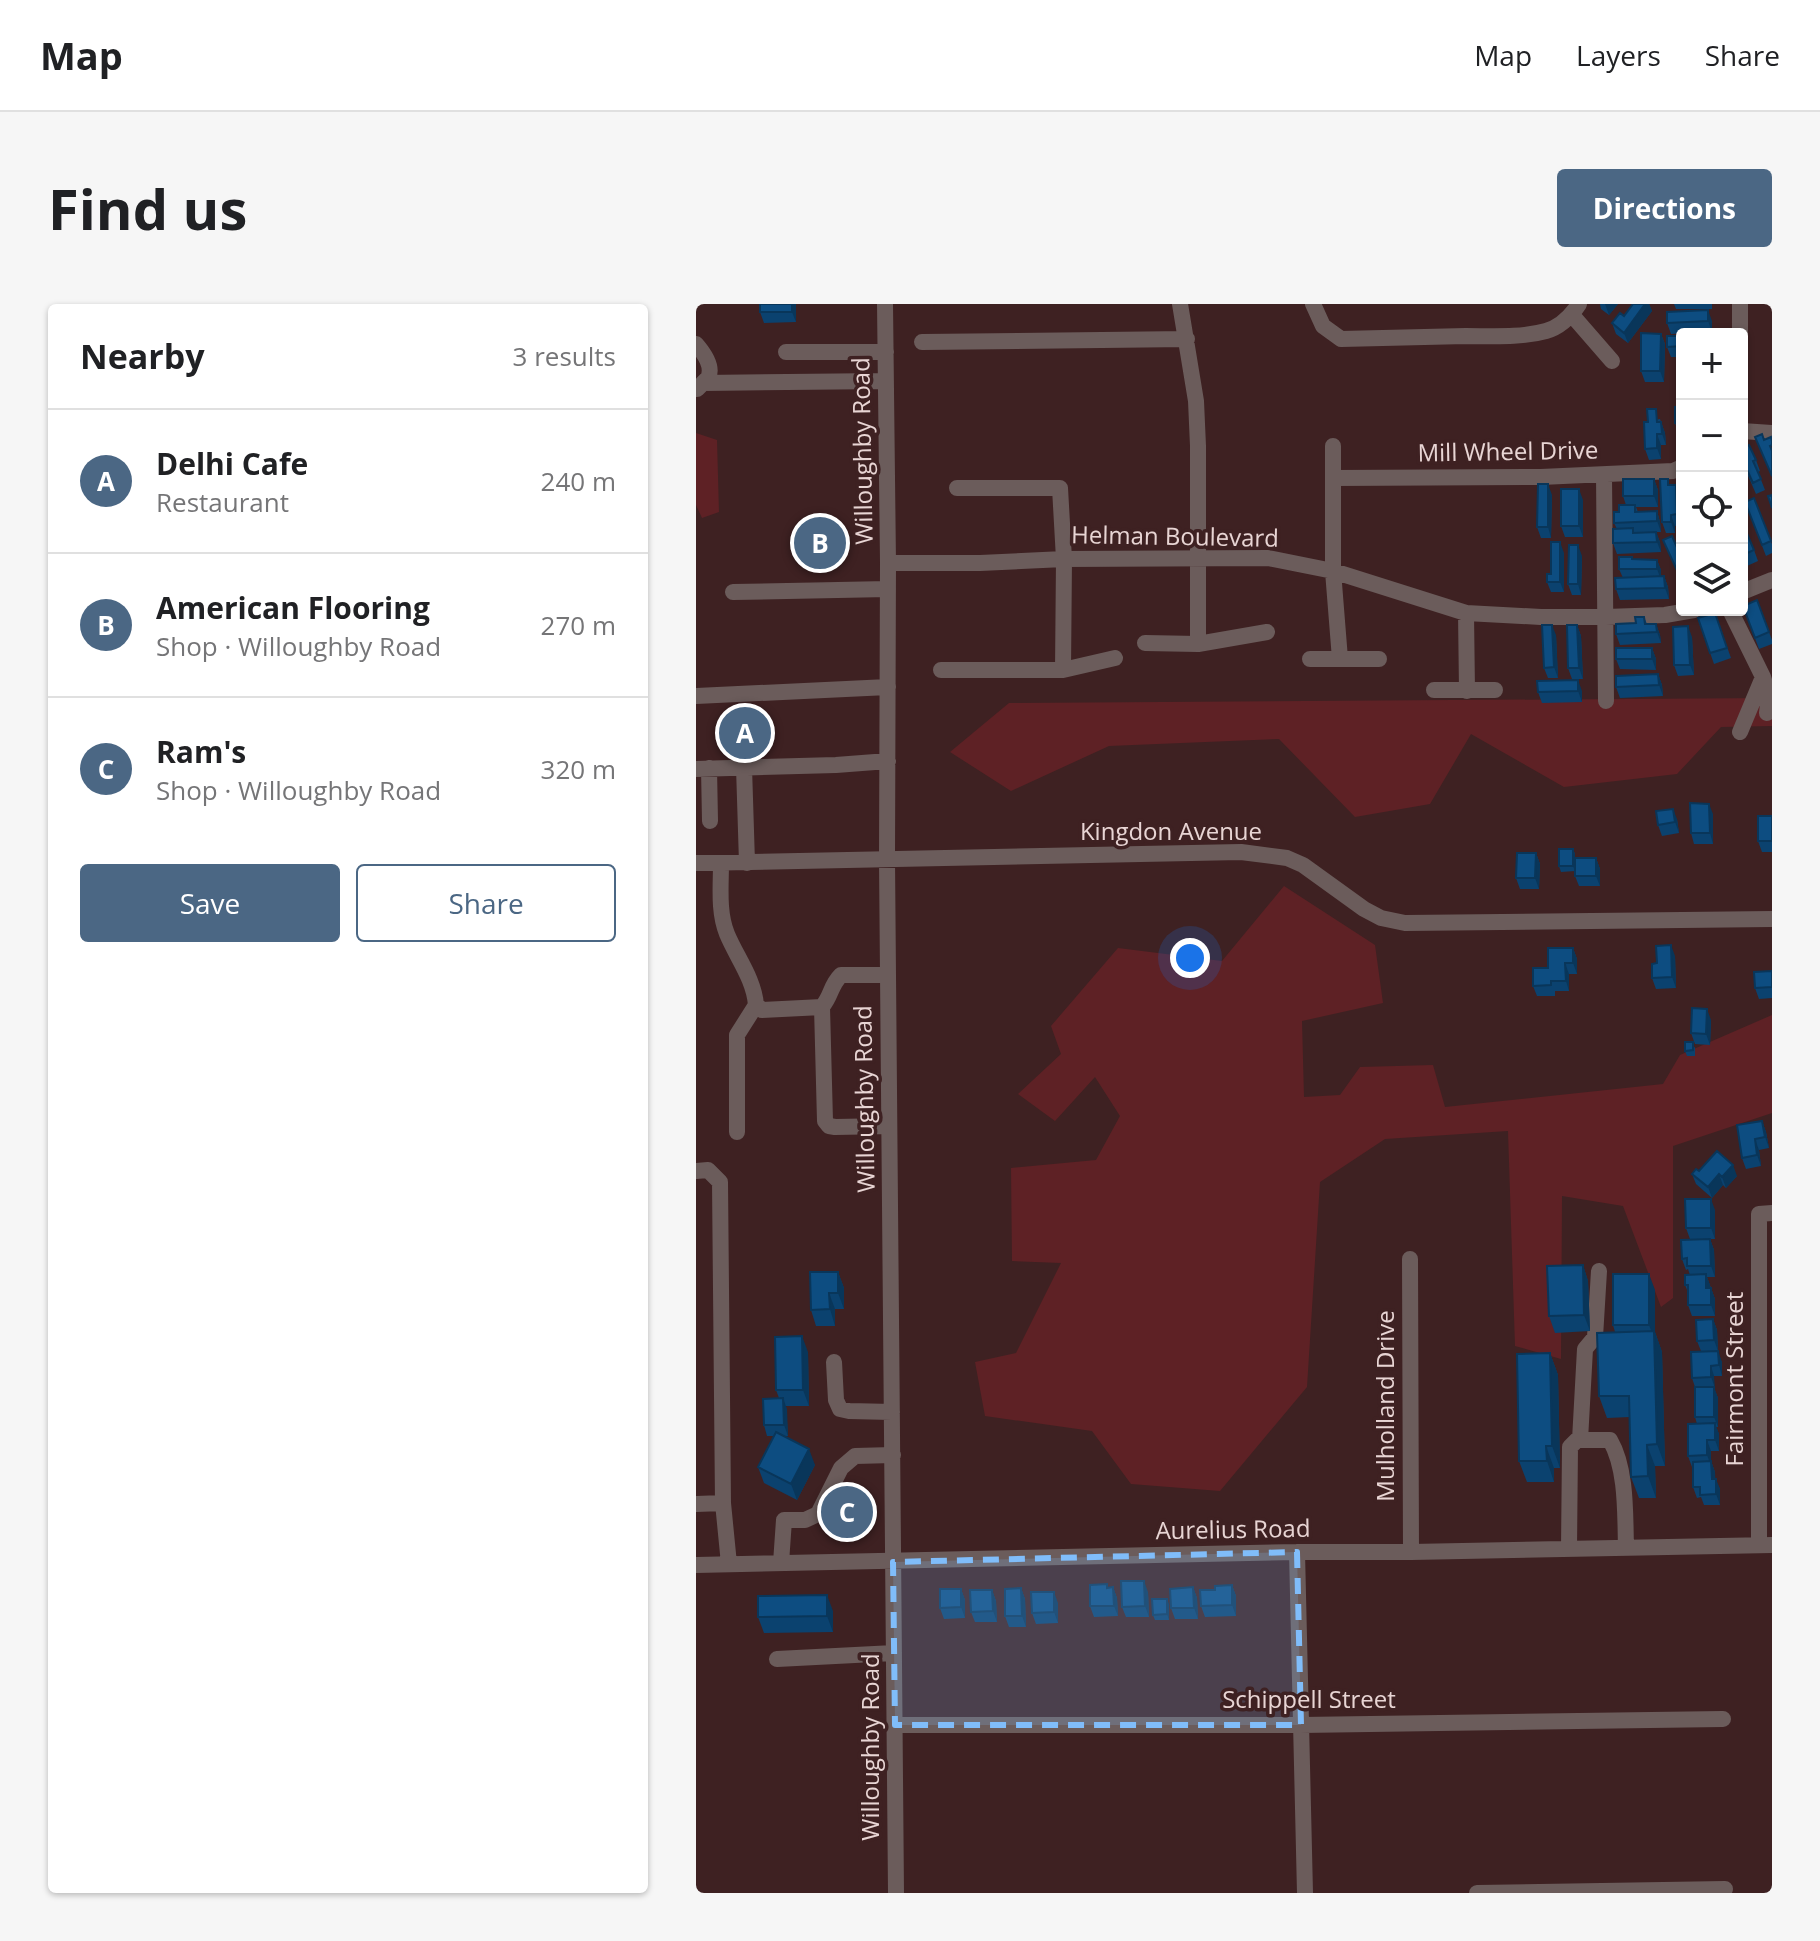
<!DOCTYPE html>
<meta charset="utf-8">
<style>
body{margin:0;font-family:"Open Sans",sans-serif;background:#f6f6f6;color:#202124}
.controls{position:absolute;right:24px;top:24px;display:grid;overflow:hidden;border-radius:8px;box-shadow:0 2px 6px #0004}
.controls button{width:72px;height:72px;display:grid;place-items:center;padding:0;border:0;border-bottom:2px solid #e0e0e0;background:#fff;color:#202124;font:40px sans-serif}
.you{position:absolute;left:494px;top:654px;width:28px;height:28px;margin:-20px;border:6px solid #fff;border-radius:50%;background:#1a73e8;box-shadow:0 0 0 12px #1a73e833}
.badge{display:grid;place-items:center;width:52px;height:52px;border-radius:50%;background:#4b6784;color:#fff;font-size:26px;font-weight:700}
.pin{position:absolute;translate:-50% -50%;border:4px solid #fff;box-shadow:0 2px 8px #0006}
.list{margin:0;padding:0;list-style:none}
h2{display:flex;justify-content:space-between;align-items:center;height:104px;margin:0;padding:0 32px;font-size:34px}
h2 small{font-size:26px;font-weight:400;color:#757577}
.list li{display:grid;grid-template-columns:52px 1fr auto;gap:24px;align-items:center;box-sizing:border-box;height:144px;padding:0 32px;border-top:2px solid #e0e0e0}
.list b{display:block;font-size:30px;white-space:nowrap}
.list p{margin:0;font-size:26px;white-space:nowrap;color:#757577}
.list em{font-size:26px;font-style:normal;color:#757577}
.actions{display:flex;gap:16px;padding:24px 32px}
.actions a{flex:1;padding:18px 0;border:2px solid #4b6784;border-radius:8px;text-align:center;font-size:28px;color:#4b6784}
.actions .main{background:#4b6784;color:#fff}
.icon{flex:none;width:44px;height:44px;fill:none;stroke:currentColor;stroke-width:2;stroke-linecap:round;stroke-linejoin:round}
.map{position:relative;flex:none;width:1076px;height:1589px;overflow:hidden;border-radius:8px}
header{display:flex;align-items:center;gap:48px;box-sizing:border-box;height:112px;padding:0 40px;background:#fff;border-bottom:2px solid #e0e0e0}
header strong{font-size:38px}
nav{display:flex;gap:44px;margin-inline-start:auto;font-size:28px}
.intro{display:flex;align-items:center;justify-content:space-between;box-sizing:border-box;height:192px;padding:0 48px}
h1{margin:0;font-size:56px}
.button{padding:20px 36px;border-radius:8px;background:#4b6784;color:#fff;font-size:28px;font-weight:700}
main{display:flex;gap:48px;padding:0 48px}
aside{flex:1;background:#fff;border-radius:8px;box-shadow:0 2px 6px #0004}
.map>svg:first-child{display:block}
.green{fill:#5e2125}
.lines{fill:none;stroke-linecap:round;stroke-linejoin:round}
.minor{stroke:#6b5c5b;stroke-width:16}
.wall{fill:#0b426f}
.shaded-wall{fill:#09365a}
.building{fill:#0d4d81;stroke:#09365a;stroke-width:2}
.marked{fill:#80bdfa;fill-opacity:0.2;stroke:#80bdfa;stroke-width:6;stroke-dasharray:16 10;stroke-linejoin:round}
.labels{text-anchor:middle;stroke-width:7;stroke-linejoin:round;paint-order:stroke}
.street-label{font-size:24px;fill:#e8d5d4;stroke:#3e2122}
</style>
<header>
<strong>Map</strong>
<nav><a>Map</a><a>Layers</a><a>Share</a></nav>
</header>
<div class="intro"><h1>Find us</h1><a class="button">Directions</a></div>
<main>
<aside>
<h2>Nearby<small>3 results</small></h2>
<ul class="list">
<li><span class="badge">A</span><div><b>Delhi Cafe</b><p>Restaurant</p></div><em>240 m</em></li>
<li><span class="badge">B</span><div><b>American Flooring</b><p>Shop · Willoughby Road</p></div><em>270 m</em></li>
<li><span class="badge">C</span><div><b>Ram's</b><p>Shop · Willoughby Road</p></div><em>320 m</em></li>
</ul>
<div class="actions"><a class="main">Save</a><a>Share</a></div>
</aside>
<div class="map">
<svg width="1076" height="1589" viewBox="0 0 1076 1589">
<rect width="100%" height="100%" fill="#3e2122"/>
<path class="green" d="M0 129 21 136 23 208 6 214 0 201Z
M1076 394V422L1025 423 981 470 868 483 775 430 734 500 659 513 583 435 413 442 315 487 254 448 313 399Z
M588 582 679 641 687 699 606 717 608 793 644 791 664 763 737 761 749 803 967 780 984 751 1076 711V809L977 842V994L965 1003 927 902 866 892 865 1055 819 1042 812 827 689 835 624 878 611 1083 524 1187 435 1180 396 1127 289 1112 279 1058 320 1049 365 959 316 957 315 864 400 856 424 812 399 773 359 817 322 790 365 750 355 722 422 644 526 657Z"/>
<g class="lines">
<path class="minor" d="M189 0 192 259 191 556 200 1589
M484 0 500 97 502 142V340
M617 0 627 22 645 35C687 34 728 33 770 32 796 32 825 34 850 27 864 23 875 12 883 0
M1044 0V30
M876 11 916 57
M226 38 491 35
M0 40C7 48 18 62 12 74 11 75 2 84 1 85
M90 48H190
M7 79 190 77
M1046 127 1076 129
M637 142V267L644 355
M908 171 910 397
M638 174 845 173 977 167 986 163
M261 184H364L368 255 367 366
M192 259H284L368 255 572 254 637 267 770 309 845 313H910L969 311 998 306
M37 288 192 285
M1046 288 1076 276
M1034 306 1067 373 1073 392 1071 409
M770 309 771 387
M449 339 502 340 571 328
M614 355H683
M245 366H367L419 354
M738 386H799
M0 392 192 383
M1044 428 1067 373
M48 463 51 559
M13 464 14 517
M0 465 140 461 192 457
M0 559 545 548 591 554 607 561 668 605 685 614 709 619 1076 615
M25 559C25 582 22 608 31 630 41 654 58 675 60 701L66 706 126 703C136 691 134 682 145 671H192
M126 703 129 817 133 822 139 823 193 822
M41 828V731L60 701
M0 867 12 866 24 878 27 1199 33 1260
M714 955 715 1248
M138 1058 140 1096 144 1105 153 1107 196 1108
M884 1136 889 1045 899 1033 903 967
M0 1200 27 1199
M1063 1241V910L1076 909
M873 1245 874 1143 881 1136H914C931 1165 929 1211 930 1244
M601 1248 609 1589
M85 1259 88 1216H109L122 1210 145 1164 159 1152 197 1151
M0 1261 601 1248H715L1076 1241
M81 1355 198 1349
M199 1421H605L1027 1415
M781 1589 1029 1585"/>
</g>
<path class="wall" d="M100 0V18L68 19 64 8Z
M904 0H922L913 11 905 5Z
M937 0H953L956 7 932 39 920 30 916 19 928 12Z
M978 0H1016V5H980Z
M1016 17V28L975 30 971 19Z
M965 30 969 40 968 78H949L945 67Z
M986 32V53H975L971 43Z
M986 103V130H983L979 119Z
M964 115 969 129 970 141H965V155L953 156 949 145 952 118Z
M1046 144 1060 156 1064 167 1062 168 1069 186 1060 190 1046 158Z
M958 175 962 186V203H940L942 208 961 207 964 218 965 228H960L964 238 965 248 921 250 917 239 921 225 918 219 923 208 930 201 927 192Z
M974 181H980L984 192 985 221 979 222V229H970L966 218Z
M1046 182 1051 196 1046 198Z
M856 191 855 234H845L841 223Z
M1058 194 1076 240V249L1070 252 1049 198Z
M887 196V233H869L865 222Z
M1058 246 1062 257 1051 262 1046 248Z
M868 249V288H855L851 278Z
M886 252 885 291H876L872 280Z
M937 255 961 256 965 266V273L968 272 972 283 973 295 924 296 920 285 927 274 923 265Z
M1061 296 1076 336V340L1063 345 1047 302Z
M1019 309 1035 354 1018 360 1002 314Z
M948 313 951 320H960L964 331 965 339 924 341 920 330Z
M881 321 885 332 887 375H876L872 364Z
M860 331 862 374H852L848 364Z
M996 333 998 371 982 372 978 361Z
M956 344 960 355V366L924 365 920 355Z
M962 370 966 381 967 392 924 394 920 383Z
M886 387V398L846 399 842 388Z
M1017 510V540H998L995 529Z
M1076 512V548H1066L1062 537Z
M981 515 983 529 966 532 962 521Z
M877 545 879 550V567L865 568 863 562Z
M840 549 844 560 843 585H824L820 574Z
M900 554 904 565V582H883L879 572Z
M877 644 881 655V670H873V687H859V692H841L837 682 852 664Z
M979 652 980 684 960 685 956 674 961 659Z
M1076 667V694L1063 695 1059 684Z
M1015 716 1014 741 999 740 995 729Z
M999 743V752H991L989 747Z
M1066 817 1070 828 1073 844 1063 846 1065 862 1050 865 1046 854Z
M1003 867 1041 872 1030 884 1027 881 1016 894 1000 880 996 870Z
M1019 906V935H1014L1018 946 1019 973H1011L1019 995V1012H996L992 1001V988L989 981 994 971 992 965 990 966 986 955 994 935 990 924Z
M887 961 892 977 894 1027 859 1029 853 1012Z
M142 968 148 984V1005H139V1022H120L115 1006Z
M959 986V1028L966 1048 969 1162H959L960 1194H943L935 1173 934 1113 911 1114 903 1092 919 1028 917 1021Z
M1017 1015 1021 1026 1022 1047H1017L1026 1058V1072H1018V1084L1022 1094V1123H1020L1023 1130V1147H1015V1157L1019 1168V1175L1024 1185V1201H1008L1005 1193 1001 1194 997 1183 996 1163 992 1152 1001 1120 999 1113V1083L996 1074 1005 1047 1001 1037Z
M112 1048 113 1102H90L92 1132H88L119 1161 101 1196 68 1179 62 1163 78 1132H71L68 1121 83 1094 80 1086Z
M854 1049 862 1071 864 1164H858V1178H831L823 1157Z
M411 1280 412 1284 417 1283 421 1294 422 1312 398 1313 394 1302Z
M536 1281 540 1292V1312L509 1313 505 1302 519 1286Z
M497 1283 501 1294 502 1315H479L475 1304Z
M325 1284 329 1295 330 1323H313L309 1312Z
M265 1285 269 1296V1314L248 1315 244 1304Z
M296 1286 300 1297 301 1318H279L275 1308Z
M452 1288 453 1313H430L426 1303Z
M362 1299V1319L340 1320 336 1309Z
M473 1300V1316H459L457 1311Z
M137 1307V1328L68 1329 62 1313Z"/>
<path class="shaded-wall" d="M96 0H100V18L96 8Z
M909 0H922L913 11Z
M949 0H953L956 7 932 39 928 29Z
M1012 6 1016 17V28L1012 17Z
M965 30 969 40 968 78 964 67Z
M965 118 969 129 970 141 966 130Z
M961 130 965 141V155L961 144Z
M958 175 962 186V203L958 192Z
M852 180 856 191 855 234 852 223Z
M980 181 984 192 985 221 981 210Z
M883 185 887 196V233L883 222Z
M961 207 964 218 965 228 961 217Z
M975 211 979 222V229L975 218Z
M960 228 964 238 965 248 961 238Z
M864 238 868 249V288L864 278Z
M882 241 886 252 885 291 882 280Z
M961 256 965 266V276L961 265Z
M968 272 972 283 973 295 969 284Z
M960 320 964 331 965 339 961 328Z
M856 321 860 331 862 374 858 363Z
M881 321 885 332 887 375 883 364Z
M992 322 996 333 998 371 994 361Z
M956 344 960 355V366L956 355Z
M962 370 966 381 967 392 963 381Z
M882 376 886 387V398L882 387Z
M1013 500 1017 510V540L1014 529Z
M977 505 981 515 983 529 979 518Z
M877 545 879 550V567L877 562Z
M840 549 844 560 843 585 839 574Z
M900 554 904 565V582L900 572Z
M975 641 979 652 980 684 976 673Z
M877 644 881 655V670L877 659Z
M869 659 873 670V687L870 677Z
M1011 705 1015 716 1014 741 1010 730Z
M1066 817 1070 828 1073 844 1069 833Z
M1059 835 1063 846 1065 862 1061 851Z
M1037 861 1041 872 1030 884 1026 873Z
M1023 870 1027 881 1016 894 1012 883Z
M1015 895 1019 906V935L1015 924Z
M1014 935 1018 946 1019 973 1015 962Z
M887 961 892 977 894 1027 888 1011Z
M142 968 148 984V1005L142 989Z
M953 970 959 986V1028L966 1048 969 1162 961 1140 959 1037 953 1021Z
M1010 970 1014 981V995L1010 984Z
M1015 984 1019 995V1012L1015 1001Z
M133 989 139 1005V1022L134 1005Z
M1017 1015 1021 1026 1022 1047 1018 1036Z
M106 1032 112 1048 113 1102 107 1086Z
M1022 1047 1026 1058V1072L1023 1061Z
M854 1049 862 1071 864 1164 856 1142Z
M1015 1062 1018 1072 1019 1084 1015 1073Z
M1018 1083 1022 1094V1123L1018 1113Z
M87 1094 91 1105 92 1132 88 1121Z
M1019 1119 1023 1130V1147L1019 1136Z
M1011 1136 1015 1147V1162L1011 1151Z
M951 1141 959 1162 960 1194 952 1172Z
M850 1142 858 1164V1178L851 1157Z
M113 1145 119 1161 101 1196 95 1180Z
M1015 1157 1019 1168 1020 1185 1016 1175Z
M1020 1175 1024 1185V1201L1020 1190Z
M448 1277 452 1288 453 1313 449 1302Z
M536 1281 540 1292V1312L536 1301Z
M417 1283 421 1294 422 1312 418 1302Z
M497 1283 501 1294 502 1315 498 1304Z
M325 1284 329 1295 330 1323 326 1312Z
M265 1285 269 1296V1314L265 1303Z
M296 1286 300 1297 301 1318 297 1307Z
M358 1288 362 1299V1319L358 1308Z
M131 1291 137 1307V1328L131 1312Z
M471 1295 473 1300V1316L471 1310Z"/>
<path class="building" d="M64 0H96V8H64Z
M937 0H949L928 29 916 19 924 9 928 12Z
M1012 6V17L971 19V8Z
M945 29 965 30 964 67H945Z
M971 32H986V42L971 43Z
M983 56H986V83H984Z
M979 103H986V119H979Z
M951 105H960L961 118H965L966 130H961V144L949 145 948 118H952Z
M1066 130 1068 136 1075 133 1076 137V141L1074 142 1076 147V172L1059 133Z
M1053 141 1060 156 1057 157 1065 175 1057 179 1046 155V144Z
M927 175H958V192H927Z
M964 175H972V181H980L981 210 975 211V218H966Z
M842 180H852V223H841Z
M865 185H883V222H865Z
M1076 191V204L1072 192Z
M1058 194 1075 237 1066 241 1049 198Z
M923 201H939V208L961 207V217L918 219V208H923Z
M1046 218 1058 246 1047 251 1046 248Z
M937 224V229L960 228 961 238 917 239V225Z
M976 232 986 255V275H985L967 236Z
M855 238H864V278H851V270H855Z
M873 241H882V280H872Z
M923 253H936V255L961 256V265H923Z
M968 272 969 284 920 285 919 274Z
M1061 296 1073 328 1059 334 1047 302Z
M1019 309 1031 344 1014 349 1002 314Z
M939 313H948L949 320H960L961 328 920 330V320L940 319Z
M846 321H856L858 363 848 364Z
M871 321H881L883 364H872Z
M992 322 994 361H978L977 323Z
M920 344H956V355H920Z
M962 370 963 381 920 383V372Z
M882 376V387L842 388 841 377Z
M994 499 1013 500 1014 529H995Z
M977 505 979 518 962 521 960 507Z
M1062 512H1076V537H1062Z
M863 545H877V562H863Z
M821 549H840L839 574H820Z
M879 554H900V572H879Z
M975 641 976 673 956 674V660L961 659 960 642Z
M852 644H877V659H869L870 677H855V681L837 682V664H852Z
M1076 667V683L1059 684 1058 668Z
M996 704 1011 705 1010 730 995 729Z
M989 738H997V746L989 747Z
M1066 817 1069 833 1059 835 1061 851 1046 854 1041 821Z
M1021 847 1037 861 1026 873 1023 870 1012 883 996 870 1000 865 1003 867Z
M989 895H1015V924H990Z
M1014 935 1015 962H991V954L986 955 985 936Z
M887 961 888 1011 853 1012 851 962Z
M114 968H142V989H133L134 1005 115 1006Z
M917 970H953V1021H917Z
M1010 970V984H1015V1001H992V981H989V971Z
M1017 1015 1018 1036 1001 1037 1000 1016Z
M958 1027 961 1140 951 1141 952 1172 935 1173 933 1092H903L901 1029Z
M106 1032 107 1086H80L79 1033Z
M1022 1047 1023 1061 1015 1062V1073L996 1074 995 1048Z
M854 1049 856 1142H850L851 1157H823L821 1050Z
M999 1083H1018V1113H999Z
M87 1094 88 1121H68L67 1095Z
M1019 1119V1136H1011V1151L992 1152V1120Z
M80 1128 113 1145 95 1180 62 1163Z
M1015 1157 1016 1175H1020V1190L1004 1191V1183H997V1158Z
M425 1277H448L449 1302 426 1303Z
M411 1280V1284L417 1283 418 1302H394V1281Z
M536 1281V1301L505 1302 504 1286H519V1282Z
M497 1283 498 1304H475L474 1285Z
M325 1284 326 1312H309V1285Z
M244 1285H265V1303L244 1304Z
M274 1286H296L297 1307 275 1308Z
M335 1288H358V1308L336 1309Z
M131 1291V1312L62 1313V1292Z
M456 1295H471V1310L457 1311Z"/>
<path class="marked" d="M601 1248 605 1421H199L197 1258Z"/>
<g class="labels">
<g class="street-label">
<text transform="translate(167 147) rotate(-91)" y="8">Willoughby Road</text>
<text transform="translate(812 148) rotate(-1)" y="8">Mill Wheel Drive</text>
<text transform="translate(479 233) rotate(1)" y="8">Helman Boulevard</text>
<text x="475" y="536">Kingdon Avenue</text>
<text transform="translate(169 795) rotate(-91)" y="8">Willoughby Road</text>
<text transform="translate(1039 1075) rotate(-90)" y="8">Fairmont Street</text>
<text transform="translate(690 1102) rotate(-90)" y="8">Mulholland Drive</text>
<text transform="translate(537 1226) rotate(-1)" y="8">Aurelius Road</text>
<text x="613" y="1404">Schippell Street</text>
<text transform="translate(175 1443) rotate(-90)" y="8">Willoughby Road</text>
</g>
</g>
</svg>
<div class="controls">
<button>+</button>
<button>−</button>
<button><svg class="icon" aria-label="locate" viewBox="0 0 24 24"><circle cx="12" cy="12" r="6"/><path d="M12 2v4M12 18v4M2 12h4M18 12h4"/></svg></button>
<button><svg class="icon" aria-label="layers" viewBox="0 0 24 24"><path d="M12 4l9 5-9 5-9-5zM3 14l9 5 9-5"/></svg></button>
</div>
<div class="you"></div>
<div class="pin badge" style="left:49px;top:429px">A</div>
<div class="pin badge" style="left:124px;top:239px">B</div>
<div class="pin badge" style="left:151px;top:1208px">C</div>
</div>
</main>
